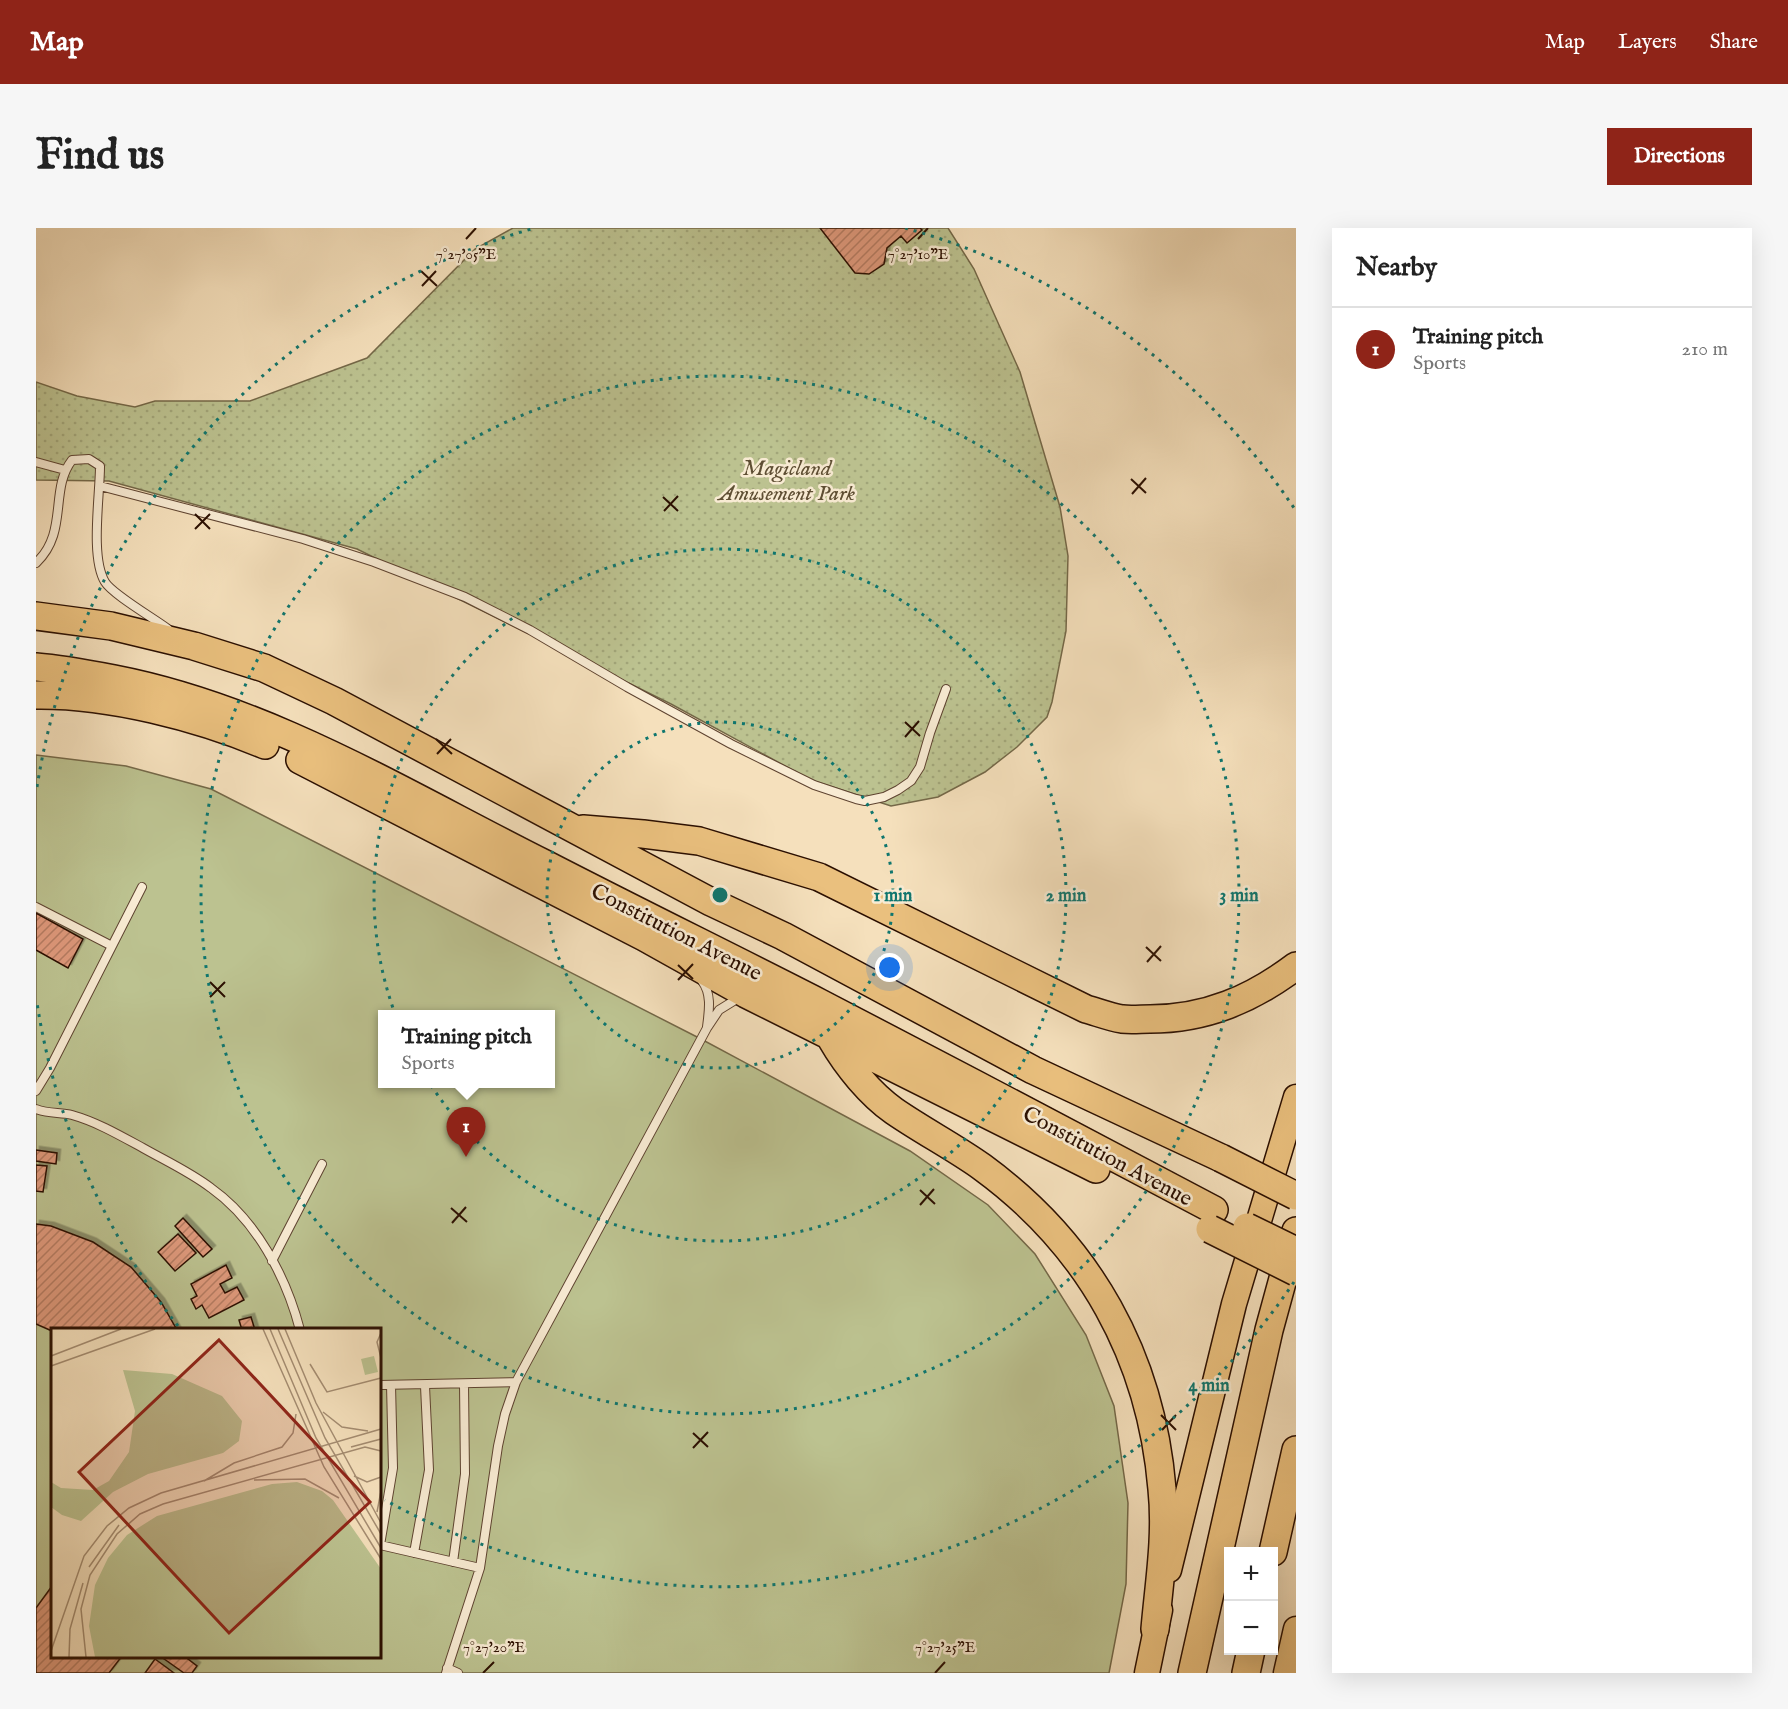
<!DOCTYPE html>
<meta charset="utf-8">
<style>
body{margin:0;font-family:"IM FELL English",serif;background:#f6f6f6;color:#222}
.controls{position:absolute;right:18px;bottom:18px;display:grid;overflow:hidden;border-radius:0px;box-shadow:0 6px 24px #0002}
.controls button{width:54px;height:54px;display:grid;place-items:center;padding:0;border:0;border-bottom:2px solid #e0e0e0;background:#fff;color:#222;font:30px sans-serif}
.you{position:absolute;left:854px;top:740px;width:21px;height:21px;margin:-15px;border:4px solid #fff;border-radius:50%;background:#1a73e8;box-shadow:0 0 0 9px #1a73e833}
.badge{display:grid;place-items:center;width:39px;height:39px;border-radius:50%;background:#8f2418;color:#fff;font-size:20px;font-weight:700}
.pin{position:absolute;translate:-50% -50px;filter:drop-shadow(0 2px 3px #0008)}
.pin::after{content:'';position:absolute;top:32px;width:21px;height:18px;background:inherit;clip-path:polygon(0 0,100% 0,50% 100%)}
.popup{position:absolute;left:342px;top:782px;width:177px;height:78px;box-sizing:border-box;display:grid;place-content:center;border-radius:0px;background:#fff;filter:drop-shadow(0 2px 4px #0005);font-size:20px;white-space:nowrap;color:#767676}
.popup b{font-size:22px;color:#222}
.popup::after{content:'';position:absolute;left:50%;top:100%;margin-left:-12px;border:12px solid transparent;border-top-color:#fff}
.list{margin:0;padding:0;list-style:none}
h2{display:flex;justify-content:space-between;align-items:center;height:78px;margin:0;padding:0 24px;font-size:26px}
h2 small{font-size:20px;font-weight:400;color:#767676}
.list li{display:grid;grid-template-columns:39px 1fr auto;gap:18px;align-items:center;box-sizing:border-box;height:84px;padding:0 24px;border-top:2px solid #e0e0e0}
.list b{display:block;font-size:22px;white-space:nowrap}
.list p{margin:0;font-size:20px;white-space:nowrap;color:#767676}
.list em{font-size:20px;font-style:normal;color:#767676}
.map{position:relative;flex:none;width:1260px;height:1445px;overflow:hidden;border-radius:0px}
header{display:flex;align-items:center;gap:36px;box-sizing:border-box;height:84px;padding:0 30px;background:#8f2418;color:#fff}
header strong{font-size:28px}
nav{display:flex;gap:33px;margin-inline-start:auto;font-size:21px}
.intro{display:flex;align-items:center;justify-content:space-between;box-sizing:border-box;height:144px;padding:0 36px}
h1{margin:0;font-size:42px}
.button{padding:15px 27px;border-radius:0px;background:#8f2418;color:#fff;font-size:21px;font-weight:700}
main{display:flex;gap:36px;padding:0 36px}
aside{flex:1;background:#fff;border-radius:0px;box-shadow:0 6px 24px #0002}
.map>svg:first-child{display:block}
.green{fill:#bcc290;stroke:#746848;stroke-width:1.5;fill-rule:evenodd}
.park{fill:url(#park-dots);stroke:#746848;stroke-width:1.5}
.building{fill:url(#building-hatch);stroke:#2b0f01;stroke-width:1.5;filter:url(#shadow)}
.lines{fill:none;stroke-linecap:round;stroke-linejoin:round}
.service-casing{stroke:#5e4330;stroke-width:10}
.trunk-casing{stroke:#2b0f01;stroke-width:27}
.motorway-casing{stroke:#2b0f01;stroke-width:30}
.service{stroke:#f8ebd3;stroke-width:8}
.trunk{stroke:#eac07e;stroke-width:24}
.motorway{stroke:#eac07e;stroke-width:27}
.motorway-bridge-casing{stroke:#2b0f01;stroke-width:30;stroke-linecap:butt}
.motorway-bridge{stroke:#eac07e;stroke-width:27}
.ticks{fill:none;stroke:#2b0f01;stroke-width:2}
.ring{fill:none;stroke:#0f766e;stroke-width:3;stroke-dasharray:3 6}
.labels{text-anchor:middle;stroke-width:5;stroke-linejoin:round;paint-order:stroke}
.park-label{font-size:22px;font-style:italic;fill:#5e4e33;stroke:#f8ebd3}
.street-label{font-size:22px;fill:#2b0f01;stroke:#f8ebd3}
.inset-road{fill:none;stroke:#a48c71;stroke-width:1.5}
.view{fill:#8f2418;fill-opacity:0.15;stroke:#8f2418;stroke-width:3}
.inset-edge{fill:none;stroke:#2b0f01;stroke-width:3}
.ticks-label{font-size:15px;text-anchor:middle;fill:#2b0f01;stroke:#f8ebd3;stroke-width:5;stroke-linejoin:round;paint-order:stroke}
.centre{fill:#0f766e;stroke:#f8ebd3;stroke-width:3}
.ring-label{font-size:18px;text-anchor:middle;font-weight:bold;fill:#0f766e;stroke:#f8ebd3;stroke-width:5;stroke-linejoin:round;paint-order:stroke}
</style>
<header>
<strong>Map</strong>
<nav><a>Map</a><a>Layers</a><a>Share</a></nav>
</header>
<div class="intro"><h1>Find us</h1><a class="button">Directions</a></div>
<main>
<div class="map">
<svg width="1260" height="1445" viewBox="0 0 1260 1445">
<defs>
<pattern id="park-dots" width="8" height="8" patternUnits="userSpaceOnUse" patternTransform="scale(1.5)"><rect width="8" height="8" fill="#bcc290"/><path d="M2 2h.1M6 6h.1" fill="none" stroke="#a2a67a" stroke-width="1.8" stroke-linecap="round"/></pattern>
<pattern id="building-hatch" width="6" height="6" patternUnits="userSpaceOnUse" patternTransform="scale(1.5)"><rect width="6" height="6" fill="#df997b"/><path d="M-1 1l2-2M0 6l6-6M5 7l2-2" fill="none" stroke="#b57b62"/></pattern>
<filter id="shadow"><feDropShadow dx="3.5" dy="-3.5" stdDeviation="0" flood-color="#0004"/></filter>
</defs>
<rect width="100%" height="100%" fill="#f5e0bc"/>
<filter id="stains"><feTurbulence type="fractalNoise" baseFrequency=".00333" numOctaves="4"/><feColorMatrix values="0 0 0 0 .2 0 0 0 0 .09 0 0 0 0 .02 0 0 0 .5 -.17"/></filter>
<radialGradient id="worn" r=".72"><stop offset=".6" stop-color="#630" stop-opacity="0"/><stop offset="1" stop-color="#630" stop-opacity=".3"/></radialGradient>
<path class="green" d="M0 527 90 538 175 561 665 811 874 923 952 977 999 1026 1050 1107 1078 1178 1092 1275 1090 1356 1073 1445H0ZM346 786H514V856H346ZM16 1102H344V1428H16Z"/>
<path class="park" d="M477 0H912L938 41 984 144 1024 279 1032 328 1030 403 1016 474 1011 489 981 519 949 544 902 569 855 578 775 552 635 476 321 321 73 253 0 252V154L41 168 99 179 119 173H214L331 130 439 21Z"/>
<path class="building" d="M784 0H884L886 2 871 15 865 8 851 20 848 36 833 46 819 45Z
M0 685 47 711 32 740 0 722Z
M0 922 21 925 20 936 0 933Z
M0 937 11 938 7 964 0 963Z
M147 990 176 1021 167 1029 139 998Z
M0 996 15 998 57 1014 95 1039 125 1074 141 1102H16V1103L0 1096Z
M142 1006 160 1025 139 1043 122 1024Z
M190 1037 196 1050 184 1056 189 1065 201 1059 208 1072 173 1090 166 1077 160 1081 155 1071 161 1068 155 1056Z
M215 1089 219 1102H206L203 1092Z
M16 1358V1428H86L73 1445H0V1380Z
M124 1428H148L161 1438 156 1445H148Z
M119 1431 138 1445H109Z"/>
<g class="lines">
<defs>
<path id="service" d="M0 234 29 242
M64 258 267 311 338 334 429 369 494 402 591 459 695 516 778 557 820 571 829 573 848 569 862 562 875 553 884 539 894 505 910 461
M0 335C33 304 13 262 36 232L53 231 64 238C64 268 54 329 69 354 76 366 119 391 132 401
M0 679 76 718
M666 753C676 766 673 783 671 799
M0 863 14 840 106 659
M0 881C12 886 25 884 36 887 61 894 85 908 107 920 130 933 154 944 175 960 220 992 250 1048 264 1102
M236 1033 286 936
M344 1157 480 1154
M344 1317 357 1240 355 1157
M344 1317 444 1340
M378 1325 393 1242 389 1158
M417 1334 429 1246 428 1156
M411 1440 422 1445
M410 1445 444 1340 462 1218 469 1186 480 1154 671 800 683 782 704 769"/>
<path id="trunk" d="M1133 1342 1198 1076 1260 869
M1111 1445 1124 1382
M1250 1445 1260 1401"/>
<path id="motorway" d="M0 388 75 398 158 418 228 440 298 473 675 674 747 708 997 842 1185 930
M0 439C26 441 52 446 78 451 233 481 369 566 509 636 600 683 692 728 784 775 916 843 1046 913 1178 982
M0 467C73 466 162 489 229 517
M264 532 608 709 710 766 1060 941
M547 601 607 606 663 613 783 649 1050 781C1061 784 1074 789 1086 791 1095 792 1105 791 1114 791 1170 791 1216 771 1260 738
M796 812C811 838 834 866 858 883 887 903 918 919 946 939 1054 1018 1115 1129 1126 1261 1131 1308 1123 1355 1119 1401
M1237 1324 1260 1222
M1156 1445 1233 1102 1260 1003
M1210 1445 1215 1422"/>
</defs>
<use href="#service" class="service-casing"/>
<use href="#trunk" class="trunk-casing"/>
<use href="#motorway" class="motorway-casing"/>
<use href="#service" class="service"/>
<use href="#trunk" class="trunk"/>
<use href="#motorway" class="motorway"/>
<defs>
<path id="motorway-bridge" d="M1185 930 1260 968
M1211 999 1260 1023
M1174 1001 1260 1044"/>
</defs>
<use href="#motorway-bridge" class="motorway-bridge-casing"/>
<use href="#motorway-bridge" class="motorway-bridge"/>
</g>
<path class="ticks" d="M430 11 440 0M882 11 892 0M385 43 401 58M386 58 400 43M1095 251 1110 265M1096 266 1110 250M627 269 642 283M628 283 642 268M159 286 174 301M159 301 174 286M869 494 884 508M869 509 883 493M400 511 416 526M401 526 415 511M1110 719 1125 733M1111 734 1125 718M642 737 657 751M642 752 657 736M174 754 189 769M174 769 189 754M884 962 899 976M884 977 898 961M415 980 431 994M416 995 430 979M1125 1187 1140 1202M1126 1202 1140 1187M657 1205 672 1219M657 1220 672 1204M447 1445 458 1434M899 1445 909 1434"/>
<g class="ring">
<circle cx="684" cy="667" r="173"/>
<circle cx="684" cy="667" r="346"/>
<circle cx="684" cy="667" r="519"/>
<path d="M1258 1054A692 692 0 0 1 349 1272M142 1098A692 692 0 0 1 1 775M1 559A692 692 0 0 1 499 0M869 0A692 692 0 0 1 1258 280"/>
</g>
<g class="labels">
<g class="park-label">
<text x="751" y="247">Magicland<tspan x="751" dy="25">Amusement Park</tspan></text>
</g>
<g class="street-label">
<text transform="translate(641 703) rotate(27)" y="8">Constitution Avenue</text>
<text transform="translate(1072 927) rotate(28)" y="8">Constitution Avenue</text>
</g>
</g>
<g transform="translate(15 1100)">
<rect width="330" height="330" fill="#f5e0bc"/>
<path d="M323 28 327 44 314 47 310 31ZM246 154 271 163 282 172 330 241V329H44L38 298 44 257 57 230 76 207 106 188 221 156Z" fill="#bcc290"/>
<path d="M72 42 121 46 171 68 191 93 188 113 172 125 97 146 62 164 30 193 11 187 0 179V154L10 160 42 162 58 153 78 124 84 83Z" fill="#bcc290"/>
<path class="inset-road" d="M212 1 273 139 330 231M219 1 265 110 330 220M227 1 274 110 330 206M234 1 265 75 330 195M330 5 326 14 330 30M0 28 70 1M259 36 276 64 330 50M0 38 104 1M272 84 291 99 317 103M300 119 330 111M303 148 316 154 330 149M203 152 254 151 288 170M153 153 183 135 231 119 242 105 245 86M326 184 330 163M38 239 68 197M0 323 33 228 56 198 78 180 110 165 330 101M18 329 19 301 32 255M35 329 30 281 39 247 66 206 89 186 112 176 314 119 330 123"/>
<path class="view" d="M168 12 319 174 178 305 28 144Z"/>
<rect width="330" height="330" class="inset-edge"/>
</g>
<g class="ticks-label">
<text x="882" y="31">7°27'10"E</text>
<text x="430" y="31">7°27'05"E</text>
<text x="458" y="1424">7°27'20"E</text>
<text x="909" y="1424">7°27'25"E</text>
</g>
<circle cx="684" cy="667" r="9" class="centre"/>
<g class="ring-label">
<text x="857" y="673">1 min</text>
<text x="1030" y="673">2 min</text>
<text x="1203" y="673">3 min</text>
<text x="1173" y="1163">4 min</text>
</g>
<rect width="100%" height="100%" filter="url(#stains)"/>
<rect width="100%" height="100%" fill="url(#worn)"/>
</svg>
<div class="controls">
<button>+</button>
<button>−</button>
</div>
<div class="you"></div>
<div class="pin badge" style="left:430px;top:929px">1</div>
<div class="popup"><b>Training pitch</b>Sports</div>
</div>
<aside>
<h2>Nearby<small></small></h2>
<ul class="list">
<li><span class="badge">1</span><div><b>Training pitch</b><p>Sports</p></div><em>210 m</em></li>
</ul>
</aside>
</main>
